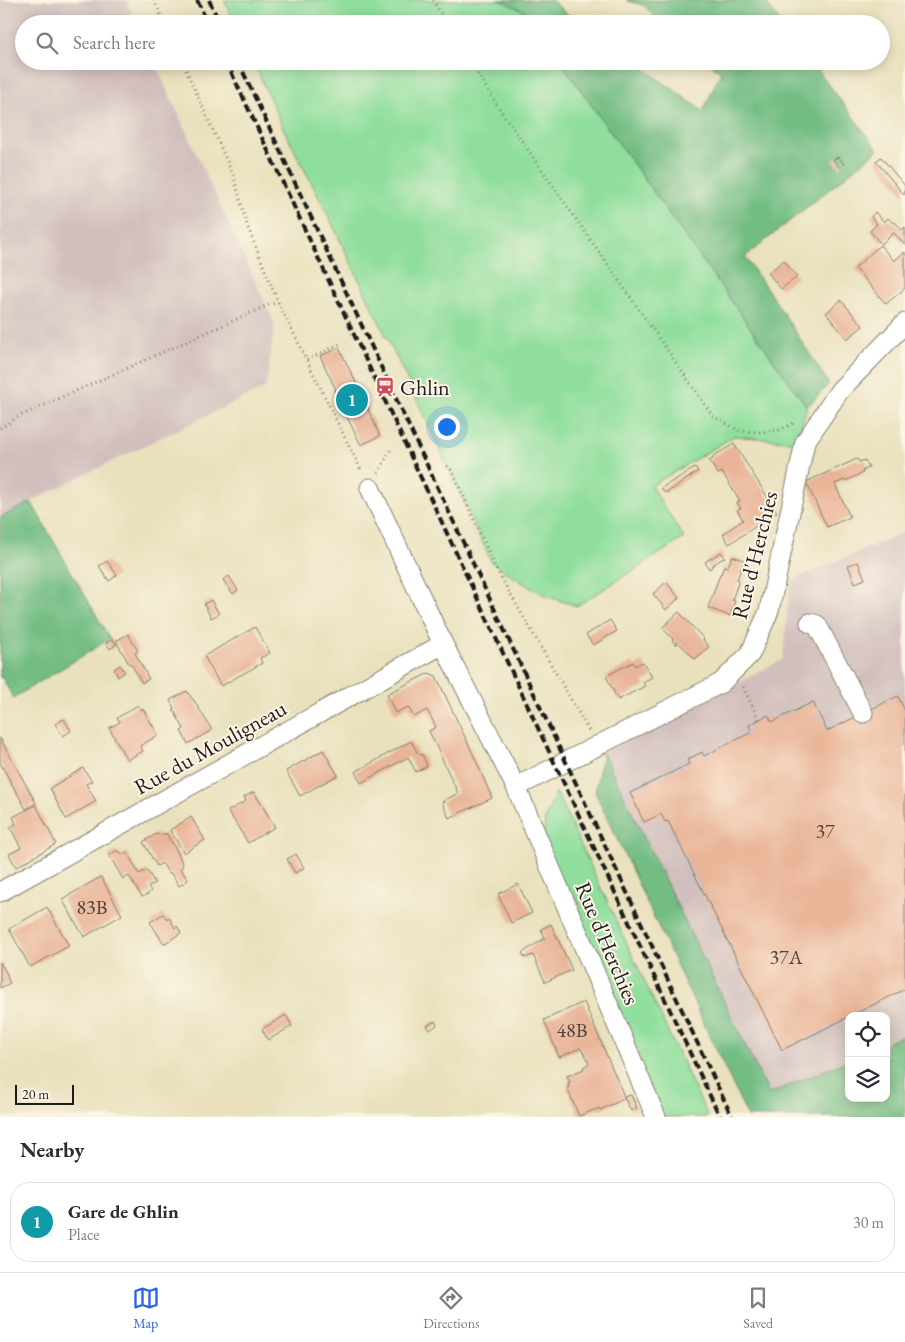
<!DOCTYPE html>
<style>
body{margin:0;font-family:"EB Garamond",serif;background:#f7f7f7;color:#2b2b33}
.controls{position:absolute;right:15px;bottom:15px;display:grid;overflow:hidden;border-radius:10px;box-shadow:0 2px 12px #0003}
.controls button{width:45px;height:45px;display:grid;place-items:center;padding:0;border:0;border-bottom:1px solid #e1e1e2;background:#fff;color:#2b2b33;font:25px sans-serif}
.scale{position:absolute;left:15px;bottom:12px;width:59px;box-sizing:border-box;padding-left:5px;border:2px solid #1c1c1c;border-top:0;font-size:14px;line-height:18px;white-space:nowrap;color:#1c1c1c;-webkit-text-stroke:4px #fcf5e5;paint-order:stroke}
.you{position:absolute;left:446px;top:426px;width:18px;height:18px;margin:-12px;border:4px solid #fff;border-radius:50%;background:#1a73e8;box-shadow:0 0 0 8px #1a73e833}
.badge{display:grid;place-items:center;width:32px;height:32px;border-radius:50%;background:#2563eb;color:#fff;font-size:16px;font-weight:700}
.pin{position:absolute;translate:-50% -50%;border:2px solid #fff;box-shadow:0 1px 5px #0006}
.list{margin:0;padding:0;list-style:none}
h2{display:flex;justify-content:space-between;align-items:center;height:65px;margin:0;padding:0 20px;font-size:21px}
h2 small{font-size:16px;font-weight:400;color:#7c7c81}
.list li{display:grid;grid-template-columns:32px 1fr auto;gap:15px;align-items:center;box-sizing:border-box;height:80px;margin:0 10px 10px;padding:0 10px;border:1px solid #e1e1e2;border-radius:20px}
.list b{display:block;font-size:19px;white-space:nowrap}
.list p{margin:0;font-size:16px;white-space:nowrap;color:#7c7c81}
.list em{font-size:16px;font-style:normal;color:#7c7c81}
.icon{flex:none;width:28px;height:28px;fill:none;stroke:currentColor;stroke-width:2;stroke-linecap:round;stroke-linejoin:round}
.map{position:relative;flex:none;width:905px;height:1117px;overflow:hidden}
.search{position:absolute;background:#fff;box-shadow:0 2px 12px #0003;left:15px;right:15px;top:15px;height:55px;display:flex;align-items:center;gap:12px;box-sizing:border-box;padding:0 18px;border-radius:28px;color:#7c7c81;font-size:19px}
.sheet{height:155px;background:#fff}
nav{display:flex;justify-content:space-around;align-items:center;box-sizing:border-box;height:70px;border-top:1px solid #e1e1e2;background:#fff;font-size:14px;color:#7c7c81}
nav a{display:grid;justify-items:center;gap:2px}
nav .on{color:#2563eb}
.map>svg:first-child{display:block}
.industrial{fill:#d1bfbd}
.green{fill:#8fde9d;stroke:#567d5c}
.forest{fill:#73bd84;stroke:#486c50}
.building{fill:#e9b497}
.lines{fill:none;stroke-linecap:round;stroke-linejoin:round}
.minor-casing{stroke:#827e6c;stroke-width:21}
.path{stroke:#827e6c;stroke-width:3;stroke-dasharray:1 4;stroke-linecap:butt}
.minor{stroke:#fff;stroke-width:19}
.rail{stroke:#1c1c1c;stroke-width:4;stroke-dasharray:8 4;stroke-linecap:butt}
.labels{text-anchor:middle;stroke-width:4;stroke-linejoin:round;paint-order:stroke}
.number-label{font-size:20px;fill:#4f423b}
.poi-label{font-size:22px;fill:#1c1c1c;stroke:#fcf5e5;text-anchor:start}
.street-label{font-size:22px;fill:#1c1c1c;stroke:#fcf5e5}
</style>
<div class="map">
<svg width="905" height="1117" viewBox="0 0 905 1117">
<rect width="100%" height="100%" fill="#fcf5e5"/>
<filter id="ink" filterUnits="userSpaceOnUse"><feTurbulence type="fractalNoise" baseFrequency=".02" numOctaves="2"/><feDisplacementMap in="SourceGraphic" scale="10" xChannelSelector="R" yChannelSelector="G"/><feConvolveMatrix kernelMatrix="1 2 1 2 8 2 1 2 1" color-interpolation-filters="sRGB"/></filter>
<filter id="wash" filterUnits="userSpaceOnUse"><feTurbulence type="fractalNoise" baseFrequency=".0096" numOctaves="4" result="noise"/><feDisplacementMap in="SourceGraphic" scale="20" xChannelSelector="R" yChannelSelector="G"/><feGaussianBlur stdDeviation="1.12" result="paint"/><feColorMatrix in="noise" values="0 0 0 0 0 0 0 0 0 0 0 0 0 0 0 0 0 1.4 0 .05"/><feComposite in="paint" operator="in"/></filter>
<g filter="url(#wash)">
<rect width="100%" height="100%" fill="#e9e1bd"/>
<path class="industrial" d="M0 0H126L137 24H24V61H154L275 325 266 387 69 482 0 518Z
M905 532V1035L886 1043V1016H849V1060L769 1095 603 753 699 704 783 659 790 581Z"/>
<path class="green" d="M224 0H500L524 11 533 24H235Z
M253 61H560L807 407 796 442 734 436 651 486 684 538 577 606 549 597 531 588 491 562 423 413 328 215 284 130Z
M556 792 708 1117H656L543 851 545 819Z"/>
<path class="forest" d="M500 0H551L579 24H533L524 11Z
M626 0H764L782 24H662L645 6Z
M560 61H634L703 111 721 72 707 61H811L878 150 745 257 776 302 829 384 807 407Z
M31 502 110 639 13 698 2 677 0 678V518Z
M603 753 769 1094 849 1060V1098H886V1043L905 1035V1117H748L595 792Z"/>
<g id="blocks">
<path class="building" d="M838 157 844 164 840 168 833 160Z
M881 157 905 186 904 195 876 161Z
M875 212 884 222 888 218 893 223 895 222 902 230 905 227V245L894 233 881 244 870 231 877 224 871 217Z
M880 245 894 261 905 252V288L886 304 855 268Z
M784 260 797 277 781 289 768 273Z
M841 300 863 326 847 339 826 313Z
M339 348 369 409H368L380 436 361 445 334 391 336 390 320 356Z
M734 444 777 512 729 544 723 534 743 520 737 510 741 508 737 503 740 501 722 472 718 474 709 461 713 459 712 457Z
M857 459 859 462 865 460 869 468 862 471 863 473 845 481 844 480 835 484 850 517 827 527 806 482Z
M695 468 698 471 676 487 665 493 661 488Z
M721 552 725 557 711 566 712 567 709 569 705 562Z
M732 556 744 560 737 580H739L732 600 735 601 730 616 708 608 720 574H721L724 566 728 567Z
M107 561 117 575 109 581 99 566Z
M858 562 865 579 855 583 848 565Z
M229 576 238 590 233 594 223 580Z
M666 582 679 598 666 610 653 594Z
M211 600 219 614 211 618 204 604Z
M679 612 704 639 703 640 709 647 695 659 678 642 676 645 672 640 673 639 662 628Z
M610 620 617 631 593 645 586 635Z
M255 627 270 653 260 658 262 663 221 686 204 656Z
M128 634 138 651 135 653 149 679 142 683 131 664H129L116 641Z
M113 639 116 645 110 649 106 643Z
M633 662 635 666 643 662 652 677 643 682 645 686 618 700 606 676Z
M120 665 125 672 118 677 114 669Z
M429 673 436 676 473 754 492 798 449 818 442 802 458 793 429 731 436 727 432 719 427 710 414 717 408 707 395 713 387 694Z
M187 691 192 699H193L212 730 188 744 181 731 184 729 173 709 174 708 170 700Z
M898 696 905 711V989L782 1050 668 821 665 822 661 814 644 822 630 793 689 764 687 760 702 752 704 756 752 732 749 725 768 715 772 722 813 702 827 731Z
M138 705 141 710 143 709 158 735 140 746 143 751 127 760 109 728 120 722 117 718Z
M64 719 71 731 63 736 55 724Z
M0 738 36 803 26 809 0 763Z
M411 741 417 752 420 755 422 754 427 766 416 772 408 757 361 783 355 772Z
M323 750 338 775 300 796 286 771Z
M83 768 92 781 86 784 96 801 66 819 53 795V794L50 788Z
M254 792 275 827 248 843 228 811 246 801 244 797Z
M36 805 56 844 16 867 9 854 21 848 10 827 16 824 13 817Z
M191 817 205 840 184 853 170 830Z
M166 833 178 853 183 866 180 868 188 880 179 886 171 873 169 874 162 863 157 866 143 842 156 834 162 835Z
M116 851 120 852 122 855 127 852 139 874 147 870 155 883 148 887 151 891 148 894 142 897 129 876 123 879 109 855Z
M296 854 304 868 295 873 287 859Z
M101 877 122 915 84 937 62 899Z
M518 884 532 913 511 923 498 894Z
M47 907 69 946 30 967 9 929Z
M163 914 167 919 169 917 175 928 177 926 181 933 164 944 150 922Z
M551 924 572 970 545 982 533 955 525 958 522 953 545 938 541 929Z
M0 962 8 976 7 977 10 983 0 988Z
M584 1002 624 1096V1099L600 1110 599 1108 579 1116 567 1088 569 1087 568 1083 570 1082 567 1076 584 1069 583 1067 589 1064 586 1056 580 1048 559 1057 544 1020Z
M286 1015 292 1026 268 1040 262 1029Z
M435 1021 437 1025 430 1030 427 1026Z
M631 1095 637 1108 631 1111 624 1097Z"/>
</g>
</g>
<g filter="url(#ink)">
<use href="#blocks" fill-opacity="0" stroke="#827e6c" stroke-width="1"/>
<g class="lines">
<defs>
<path id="minor" d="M370 488 443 644 516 787 656 1117
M810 623 817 625 863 713
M516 787 721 683 750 654 769 611 805 442 840 390 905 323
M0 892 443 644"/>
</defs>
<use href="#minor" class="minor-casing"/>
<path class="path" d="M154 0 165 24
M433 0 447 24
M182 61 234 177 247 225 278 302 362 472
M470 61 501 111 713 416 740 431 761 432 779 430 794 423
M307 360 342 343
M0 428 20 416 266 306 278 302
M447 466 449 467 453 472 496 569 589 731
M378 473 391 449
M743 687 759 720"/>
<use href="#minor" class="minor"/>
<path class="rail" d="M197 0 208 24
M209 0 220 24
M226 61 720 1117
M238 61 732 1117"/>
</g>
</g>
<defs>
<symbol id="station-bare" viewBox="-9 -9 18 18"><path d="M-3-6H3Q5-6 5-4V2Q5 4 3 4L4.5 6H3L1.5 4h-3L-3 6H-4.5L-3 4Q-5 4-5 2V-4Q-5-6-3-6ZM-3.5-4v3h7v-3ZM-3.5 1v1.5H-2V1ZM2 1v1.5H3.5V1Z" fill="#d1495b" stroke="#fcf5e5" stroke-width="2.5" paint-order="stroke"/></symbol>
</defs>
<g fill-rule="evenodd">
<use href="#station-bare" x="371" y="373" width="28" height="28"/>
</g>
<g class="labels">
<g class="number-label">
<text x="825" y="838">37</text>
<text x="92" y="914">83B</text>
<text x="786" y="964">37A</text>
<text x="572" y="1037">48B</text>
</g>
<g class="poi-label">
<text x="400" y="395">Ghlin</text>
</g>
<g class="street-label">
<text transform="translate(754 555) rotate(-76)" y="8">Rue d'Herchies</text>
<text transform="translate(210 747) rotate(-29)" y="8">Rue du Mouligneau</text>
<text transform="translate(608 943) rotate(67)" y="8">Rue d'Herchies</text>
</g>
</g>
</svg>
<div class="controls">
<button><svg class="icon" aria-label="locate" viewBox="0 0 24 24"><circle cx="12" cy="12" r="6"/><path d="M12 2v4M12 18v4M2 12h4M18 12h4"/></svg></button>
<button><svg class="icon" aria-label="layers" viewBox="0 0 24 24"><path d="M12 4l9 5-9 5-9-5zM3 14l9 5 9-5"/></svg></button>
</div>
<div class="scale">20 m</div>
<div class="you"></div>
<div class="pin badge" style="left:352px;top:400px;background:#0f9aa8">1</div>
<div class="search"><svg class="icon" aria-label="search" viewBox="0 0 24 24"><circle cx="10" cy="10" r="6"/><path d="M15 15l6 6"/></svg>Search here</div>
</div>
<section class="sheet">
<h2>Nearby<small></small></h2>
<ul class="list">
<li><span class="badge" style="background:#0f9aa8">1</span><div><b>Gare de Ghlin</b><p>Place</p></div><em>30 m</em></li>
</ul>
</section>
<nav>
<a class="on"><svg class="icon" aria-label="map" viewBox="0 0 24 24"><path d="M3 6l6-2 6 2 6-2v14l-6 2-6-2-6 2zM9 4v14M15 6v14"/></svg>Map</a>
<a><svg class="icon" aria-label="directions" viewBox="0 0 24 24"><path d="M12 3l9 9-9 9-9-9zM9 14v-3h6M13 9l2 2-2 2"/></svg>Directions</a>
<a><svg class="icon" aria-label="saved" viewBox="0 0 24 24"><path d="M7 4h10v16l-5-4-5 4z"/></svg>Saved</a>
</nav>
